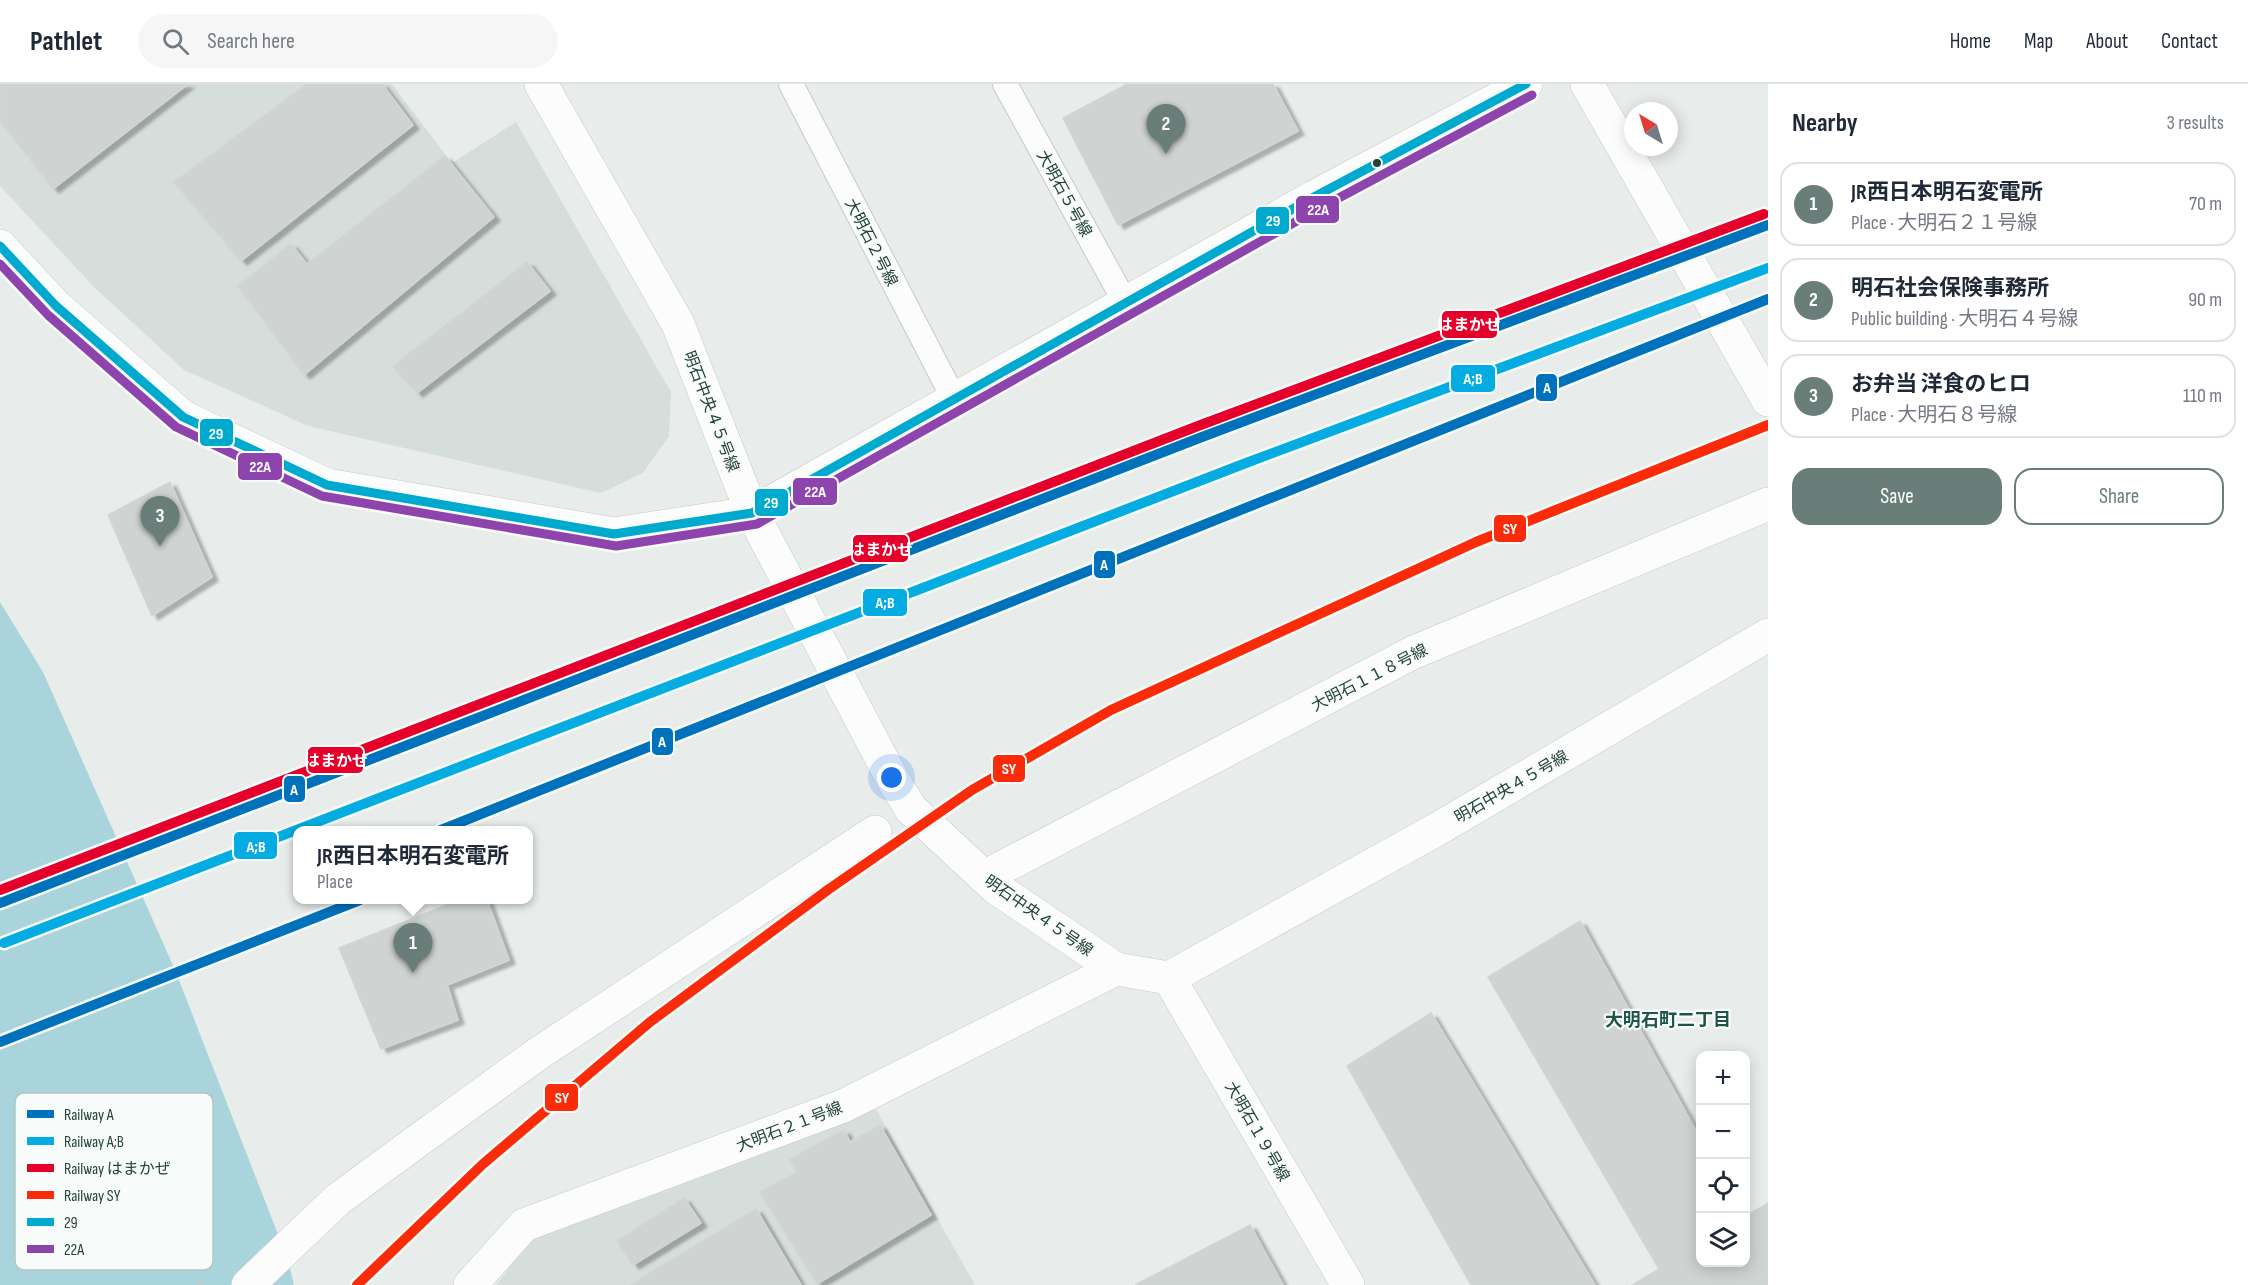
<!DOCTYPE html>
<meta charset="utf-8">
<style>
body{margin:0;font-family:"Sofia Sans Condensed","Noto Sans JP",sans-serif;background:#f6f6f7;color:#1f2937}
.controls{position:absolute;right:18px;bottom:18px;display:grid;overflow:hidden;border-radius:12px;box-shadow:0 3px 15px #0003}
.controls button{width:54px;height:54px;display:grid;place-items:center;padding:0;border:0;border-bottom:2px solid #e0e1e3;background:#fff;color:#1f2937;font:30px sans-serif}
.compass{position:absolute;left:1624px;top:18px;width:54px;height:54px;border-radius:50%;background:#fff;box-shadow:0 3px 15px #0003;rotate:322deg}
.you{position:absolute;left:892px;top:694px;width:21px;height:21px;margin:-15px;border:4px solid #fff;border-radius:50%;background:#1a73e8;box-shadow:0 0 0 9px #1a73e833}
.badge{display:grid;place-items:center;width:39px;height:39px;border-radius:50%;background:#697e78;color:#fff;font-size:20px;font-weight:700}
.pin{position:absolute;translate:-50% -50px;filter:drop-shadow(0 2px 3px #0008)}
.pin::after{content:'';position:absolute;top:32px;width:21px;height:18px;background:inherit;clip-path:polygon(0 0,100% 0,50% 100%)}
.popup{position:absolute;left:293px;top:742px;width:240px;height:78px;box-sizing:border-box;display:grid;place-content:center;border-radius:12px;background:#fff;filter:drop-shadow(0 2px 4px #0005);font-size:20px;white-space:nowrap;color:#747a83}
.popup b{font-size:22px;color:#1f2937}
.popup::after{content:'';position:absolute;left:50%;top:100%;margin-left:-12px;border:12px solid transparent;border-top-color:#fff}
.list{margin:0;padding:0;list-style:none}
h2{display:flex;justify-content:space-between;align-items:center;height:78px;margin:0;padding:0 24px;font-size:26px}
h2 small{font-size:20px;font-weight:400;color:#747a83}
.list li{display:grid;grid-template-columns:39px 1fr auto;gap:18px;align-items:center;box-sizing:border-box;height:84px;margin:0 12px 12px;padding:0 12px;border:2px solid #e0e1e3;border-radius:18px}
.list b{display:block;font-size:22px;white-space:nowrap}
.list p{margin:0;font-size:20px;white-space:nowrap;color:#747a83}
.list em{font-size:20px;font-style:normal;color:#747a83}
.actions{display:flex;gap:12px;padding:18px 24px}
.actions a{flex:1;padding:14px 0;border:2px solid #697e78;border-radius:18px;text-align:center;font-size:21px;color:#697e78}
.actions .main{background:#697e78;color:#fff}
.icon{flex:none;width:33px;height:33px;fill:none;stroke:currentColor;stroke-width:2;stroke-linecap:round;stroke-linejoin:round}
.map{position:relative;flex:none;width:1768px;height:1201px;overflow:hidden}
header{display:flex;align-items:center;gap:36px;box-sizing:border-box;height:84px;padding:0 30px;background:#fff;border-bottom:2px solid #e0e1e3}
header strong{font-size:28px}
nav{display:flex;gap:33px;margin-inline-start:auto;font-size:21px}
.search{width:420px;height:54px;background:#f6f6f7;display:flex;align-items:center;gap:15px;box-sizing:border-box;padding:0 21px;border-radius:33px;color:#747a83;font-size:22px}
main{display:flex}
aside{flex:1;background:#fff}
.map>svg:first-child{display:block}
.built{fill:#d6dedb}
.water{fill:#a9d4db}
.building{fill:#cfd4d2;stroke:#d1d6d4;stroke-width:1.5;filter:url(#shadow)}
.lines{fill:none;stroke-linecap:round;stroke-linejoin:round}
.service-casing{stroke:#c5cac8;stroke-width:26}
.pedestrian-casing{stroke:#c5cac8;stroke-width:34}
.minor-casing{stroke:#c5cac8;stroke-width:34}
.tertiary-casing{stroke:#c5cac8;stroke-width:34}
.path{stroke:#c3ccca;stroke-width:4;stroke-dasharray:3 4.5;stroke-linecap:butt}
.service{stroke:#fcfcfc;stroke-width:24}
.pedestrian{stroke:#fcfcfc;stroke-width:33}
.minor{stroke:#fcfcfc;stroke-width:33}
.tertiary{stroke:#fcfcfc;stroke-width:33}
.bus-1-casing{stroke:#f7fbf9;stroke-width:14}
.bus-2-casing{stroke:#f7fbf9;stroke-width:14}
.bus-1{stroke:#00a9ce;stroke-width:9}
.bus-2{stroke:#8e44ad;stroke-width:9}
.rail-1-casing{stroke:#f7fbf9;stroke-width:15}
.rail-2-casing{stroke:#f7fbf9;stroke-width:15}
.rail-3-casing{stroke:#f7fbf9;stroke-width:15}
.rail-4-casing{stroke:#f7fbf9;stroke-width:15}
.rail-1{stroke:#0072bc;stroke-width:10}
.rail-2{stroke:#05ace1;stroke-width:10}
.rail-3{stroke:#e4002b;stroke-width:10}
.rail-4{stroke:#fa2b08;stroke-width:10}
.bus-dot{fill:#24423a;stroke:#f7fbf9;stroke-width:2}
.labels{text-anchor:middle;stroke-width:4.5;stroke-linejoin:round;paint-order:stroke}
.street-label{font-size:16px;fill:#24423a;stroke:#f7fbf9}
.neighbourhood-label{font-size:18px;font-weight:bold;fill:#1f5548;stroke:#f7fbf9}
.key{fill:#f7fbf9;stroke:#b8c4c0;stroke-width:1.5}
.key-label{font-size:16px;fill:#24423a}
.line-badge{stroke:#f7fbf9;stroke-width:2}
.badge-label{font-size:16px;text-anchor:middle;font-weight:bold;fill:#fff}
</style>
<header>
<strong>Pathlet</strong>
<div class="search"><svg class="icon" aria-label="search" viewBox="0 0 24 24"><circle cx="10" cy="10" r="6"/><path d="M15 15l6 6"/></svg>Search here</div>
<nav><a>Home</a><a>Map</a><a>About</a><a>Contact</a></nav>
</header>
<main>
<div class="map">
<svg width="1768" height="1201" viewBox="0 0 1768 1201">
<defs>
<filter id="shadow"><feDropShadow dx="6" dy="4" stdDeviation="1.5" flood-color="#0004"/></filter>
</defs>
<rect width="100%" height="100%" fill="#e8edeb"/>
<path class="built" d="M0 0H392L452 79 516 38 671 308 669 352 643 389 601 409 308 342 184 286 93 202 0 102Z
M876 1025 975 1201H496L537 1147Z"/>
<path class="water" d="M0 518 43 588 175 886 288 1176 294 1201H0Z"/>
<path class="building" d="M0 0H188L53 105 0 36Z
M307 0H382L413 41 241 177 174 98Z
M1127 0H1273L1298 47 1118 141 1063 34Z
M445 72 494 133 304 291 238 202 291 160 307 180Z
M527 178 550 207 417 309 393 282Z
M170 398 212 493 152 532 108 431Z
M459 816H487L509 876 447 901 458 936 381 965 339 864Z
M1580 837 1700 1054V1178H1746V1132L1768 1119V1201H1632L1659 1185 1488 893Z
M1431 929 1595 1201H1471L1347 982Z
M880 1041 931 1131 817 1200 760 1108 797 1088 790 1075 844 1046 850 1058Z
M684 1114 701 1139 633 1181 617 1157Z
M756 1125 801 1201H630Z
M1250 1141 1283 1201H1135Z"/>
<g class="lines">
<defs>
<path id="service" d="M791 0 954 315
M1005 0 1125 218"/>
<path id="pedestrian" d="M248 1201 337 1116 405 1066 539 969 875 748"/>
<path id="minor" d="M984 793 1412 569 1768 420
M1169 894 1434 747 1768 551
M470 1201 524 1141 843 1022 1116 885"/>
<path id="tertiary" d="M541 0 678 240 752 429 893 696 911 725 996 804 1116 885 1169 894 1348 1201
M1587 0 1768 316
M0 162 56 222 183 333 327 401 614 450 752 429 1314 113 1526 0"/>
</defs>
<use href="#service" class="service-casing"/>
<use href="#pedestrian" class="pedestrian-casing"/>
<use href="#minor" class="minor-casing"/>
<use href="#tertiary" class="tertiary-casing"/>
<path class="path" d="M199 1201 206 1195"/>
<use href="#service" class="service"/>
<use href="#pedestrian" class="pedestrian"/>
<use href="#minor" class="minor"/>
<use href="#tertiary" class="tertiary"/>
<defs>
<path id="bus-1" d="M0 162 56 222 183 333 327 401 614 450 752 429 1314 113 1526 0"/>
<path id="bus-2" d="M0 180 48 231 176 343 322 412 616 462 757 440 1320 124 1532 11"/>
</defs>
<use href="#bus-1" class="bus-1-casing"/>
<use href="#bus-2" class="bus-2-casing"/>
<use href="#bus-1" class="bus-1"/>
<use href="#bus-2" class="bus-2"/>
<defs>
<path id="rail-1" d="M441 746 1768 215
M0 819 1202 353 1768 141
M0 958 360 816"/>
<path id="rail-2" d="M4 859 1246 379 1768 184"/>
<path id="rail-3" d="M0 806 1198 342 1764 130"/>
<path id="rail-4" d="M357 1201 483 1080 650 938 829 805 972 706 1111 626 1476 458 1768 341"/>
</defs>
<use href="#rail-1" class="rail-1-casing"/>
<use href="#rail-2" class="rail-2-casing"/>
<use href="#rail-3" class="rail-3-casing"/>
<use href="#rail-4" class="rail-4-casing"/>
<use href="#rail-1" class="rail-1"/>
<use href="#rail-2" class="rail-2"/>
<use href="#rail-3" class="rail-3"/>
<use href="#rail-4" class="rail-4"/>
</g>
<circle class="bus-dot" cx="1377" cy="79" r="5"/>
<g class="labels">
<g class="street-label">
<text transform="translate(1065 109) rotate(61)" y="6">大明石５号線</text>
<text transform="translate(872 158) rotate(63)" y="6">大明石２号線</text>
<text transform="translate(712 327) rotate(69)" y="6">明石中央４５号線</text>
<text transform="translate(1369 593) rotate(-27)" y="6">大明石１１８号線</text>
<text transform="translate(1511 702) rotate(-30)" y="6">明石中央４５号線</text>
<text transform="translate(1039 831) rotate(35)" y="6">明石中央４５号線</text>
<text transform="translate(789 1042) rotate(-21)" y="6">大明石２１号線</text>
<text transform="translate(1258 1047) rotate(60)" y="6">大明石１９号線</text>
</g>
<g class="neighbourhood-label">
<text x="1668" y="942">大明石町二丁目</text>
</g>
</g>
<rect x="15" y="1009" width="198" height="177" rx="9" class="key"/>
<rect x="27" y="1026" width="27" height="8" fill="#0072bc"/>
<rect x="27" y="1053" width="27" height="8" fill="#05ace1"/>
<rect x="27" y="1080" width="27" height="8" fill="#e4002b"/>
<rect x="27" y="1107" width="27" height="8" fill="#fa2b08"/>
<rect x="27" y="1134" width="27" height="8" fill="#00a9ce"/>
<rect x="27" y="1161" width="27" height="8" fill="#8e44ad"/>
<g class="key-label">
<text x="64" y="1036">Railway A</text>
<text x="64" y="1063">Railway A;B</text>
<text x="64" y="1090">Railway はまかぜ</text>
<text x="64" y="1117">Railway SY</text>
<text x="64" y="1144">29</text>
<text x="64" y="1171">22A</text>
</g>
<g class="line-badge">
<rect x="1295" y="111" width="45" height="29" rx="6" fill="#8e44ad"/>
<rect x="1255" y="122" width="35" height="29" rx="6" fill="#00a9ce"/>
<rect x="1441" y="226" width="57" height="29" rx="6" fill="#e4002b"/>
<rect x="1450" y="280" width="46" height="29" rx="6" fill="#05ace1"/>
<rect x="1535" y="289" width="23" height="29" rx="6" fill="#0072bc"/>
<rect x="199" y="334" width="35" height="29" rx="6" fill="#00a9ce"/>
<rect x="237" y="368" width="46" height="29" rx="6" fill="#8e44ad"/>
<rect x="792" y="393" width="46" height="29" rx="6" fill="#8e44ad"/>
<rect x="754" y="404" width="35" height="29" rx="6" fill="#00a9ce"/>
<rect x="1493" y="430" width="34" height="29" rx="6" fill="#fa2b08"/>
<rect x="852" y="450" width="57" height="29" rx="6" fill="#e4002b"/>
<rect x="1093" y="466" width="23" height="29" rx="6" fill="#0072bc"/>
<rect x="862" y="504" width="46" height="29" rx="6" fill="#05ace1"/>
<rect x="651" y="643" width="23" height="29" rx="6" fill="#0072bc"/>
<rect x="307" y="662" width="57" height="28" rx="6" fill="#e4002b"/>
<rect x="992" y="670" width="34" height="29" rx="6" fill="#fa2b08"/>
<rect x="283" y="691" width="23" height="28" rx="6" fill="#0072bc"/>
<rect x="233" y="747" width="45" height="29" rx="6" fill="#05ace1"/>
<rect x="544" y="999" width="35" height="29" rx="6" fill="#fa2b08"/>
</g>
<g class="badge-label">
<text x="1318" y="131">22A</text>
<text x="1273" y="142">29</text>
<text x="1469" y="246">はまかぜ</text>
<text x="1473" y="300">A;B</text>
<text x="1547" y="309">A</text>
<text x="216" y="355">29</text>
<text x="260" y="388">22A</text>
<text x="815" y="413">22A</text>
<text x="771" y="424">29</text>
<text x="1510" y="450">SY</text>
<text x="881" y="471">はまかぜ</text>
<text x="1104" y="486">A</text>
<text x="885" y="524">A;B</text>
<text x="662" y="663">A</text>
<text x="336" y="682">はまかぜ</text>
<text x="1009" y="690">SY</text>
<text x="294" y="711">A</text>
<text x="256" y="768">A;B</text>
<text x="562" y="1019">SY</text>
</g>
</svg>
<div class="controls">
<button>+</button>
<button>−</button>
<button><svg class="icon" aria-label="locate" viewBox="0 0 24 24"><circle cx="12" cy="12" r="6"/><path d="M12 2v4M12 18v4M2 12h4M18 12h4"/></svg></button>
<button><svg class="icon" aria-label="layers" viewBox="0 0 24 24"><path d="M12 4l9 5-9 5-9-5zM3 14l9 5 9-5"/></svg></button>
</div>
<svg class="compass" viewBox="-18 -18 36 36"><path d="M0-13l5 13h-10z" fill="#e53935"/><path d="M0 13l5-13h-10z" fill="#747a83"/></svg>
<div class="you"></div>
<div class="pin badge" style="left:413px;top:889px">1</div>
<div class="popup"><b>JR西日本明石変電所</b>Place</div>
<div class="pin badge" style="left:1166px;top:70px">2</div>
<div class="pin badge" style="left:160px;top:462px">3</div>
</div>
<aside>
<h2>Nearby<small>3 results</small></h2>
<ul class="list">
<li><span class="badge">1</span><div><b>JR西日本明石変電所</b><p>Place · 大明石２１号線</p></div><em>70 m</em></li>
<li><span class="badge">2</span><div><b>明石社会保険事務所</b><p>Public building · 大明石４号線</p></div><em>90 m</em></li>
<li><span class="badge">3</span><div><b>お弁当 洋食のヒロ</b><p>Place · 大明石８号線</p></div><em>110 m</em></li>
</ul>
<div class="actions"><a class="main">Save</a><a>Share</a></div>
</aside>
</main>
